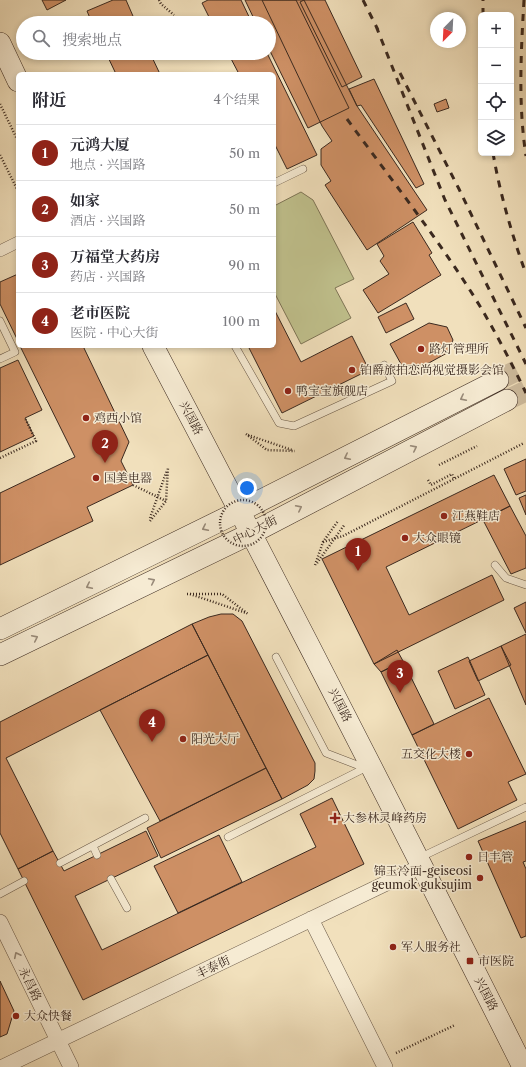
<!DOCTYPE html>
<html lang="zh">
<meta charset="utf-8">
<style>
body{margin:0;font-family:"Libre Caslon Text","Noto Serif SC",serif;background:#f2f2f3;color:#2b2b33}
.controls{position:absolute;right:12px;top:12px;display:grid;overflow:hidden;border-radius:6px;box-shadow:0 2px 6px #0003}
.controls button{width:36px;height:36px;display:grid;place-items:center;padding:0;border:0;border-bottom:1px solid #e1e1e2;background:#fff;color:#2b2b33;font:20px sans-serif}
.compass{position:absolute;left:430px;top:12px;width:36px;height:36px;border-radius:50%;background:#fff;box-shadow:0 2px 6px #0003;rotate:204deg}
.you{position:absolute;left:247px;top:488px;width:14px;height:14px;margin:-10px;border:3px solid #fff;border-radius:50%;background:#1a73e8;box-shadow:0 0 0 6px #1a73e833}
.badge{display:grid;place-items:center;width:26px;height:26px;border-radius:50%;background:#8f2418;color:#fff;font-size:13px;font-weight:700}
.pin{position:absolute;translate:-50% -33px;filter:drop-shadow(0 1px 2px #0008)}
.pin::after{content:'';position:absolute;top:21px;width:14px;height:12px;background:inherit;clip-path:polygon(0 0,100% 0,50% 100%)}
.list{margin:0;padding:0;list-style:none}
h2{display:flex;justify-content:space-between;align-items:center;height:52px;margin:0;padding:0 16px;font-size:17px}
h2 small{font-size:13px;font-weight:400;color:#7c7c81}
.list li{display:grid;grid-template-columns:26px 1fr auto;gap:12px;align-items:center;box-sizing:border-box;height:56px;padding:0 16px;border-top:1px solid #e1e1e2}
.list b{display:block;font-size:15px;white-space:nowrap}
.list p{margin:0;font-size:13px;white-space:nowrap;color:#7c7c81}
.list em{font-size:13px;font-style:normal;color:#7c7c81}
.icon{flex:none;width:22px;height:22px;fill:none;stroke:currentColor;stroke-width:2;stroke-linecap:round;stroke-linejoin:round}
.map{position:relative;flex:none;width:526px;height:1067px;overflow:hidden}
.search{position:absolute;background:#fff;box-shadow:0 2px 6px #0003;left:16px;top:16px;width:260px;height:44px;display:flex;align-items:center;gap:10px;box-sizing:border-box;padding:0 14px;border-radius:22px;color:#7c7c81;font-size:15px}
.panel{position:absolute;background:#fff;box-shadow:0 2px 6px #0003;left:16px;top:72px;width:260px;height:276px;border-radius:6px}
.map>svg:first-child{display:block}
.green{fill:#c0c18d;stroke:#7e7556}
.building{fill:#ce9065;stroke:#3b291f}
.lines{fill:none;stroke-linecap:round;stroke-linejoin:round}
.secondary-tunnel{stroke:#cdbb9d;stroke-width:21;stroke-dasharray:21 10;stroke-linecap:butt}
.service-casing{stroke:#685746;stroke-width:8}
.pedestrian-casing{stroke:#685746;stroke-width:12}
.minor-casing{stroke:#685746;stroke-width:16}
.secondary-casing{stroke:#3b291f;stroke-width:22}
.path{stroke:#3b291f;stroke-width:2.5;stroke-dasharray:1 2;stroke-linecap:butt}
.service{stroke:#f6ebd3;stroke-width:7}
.pedestrian{stroke:#f6ebd3;stroke-width:11}
.minor{stroke:#f6ebd3;stroke-width:15}
.secondary{stroke:#f6ebd3;stroke-width:21}
.rail{stroke:#3b291f;stroke-width:3;stroke-dasharray:7 7;stroke-linecap:butt}
.path-bridge{stroke:#3b291f;stroke-width:2.5;stroke-dasharray:1 2;stroke-linecap:butt}
.oneway{stroke:#988a79}
.poi-dot{fill:#8f2418;stroke:#f6ebd3;stroke-width:1.5}
.labels{text-anchor:middle;stroke-width:3;stroke-linejoin:round;paint-order:stroke}
.poi-label{font-size:12px;fill:#3b291f;stroke:#f6ebd3;text-anchor:start}
.street-label{font-size:12px;fill:#3b291f;stroke:#f6ebd3}
</style>
<div class="map">
<svg width="526" height="1067" viewBox="0 0 526 1067">
<rect width="100%" height="100%" fill="#f1e0bc"/>
<filter id="stains"><feTurbulence type="fractalNoise" baseFrequency=".005" numOctaves="4"/><feColorMatrix values="0 0 0 0 .2 0 0 0 0 .09 0 0 0 0 .02 0 0 0 .5 -.17"/></filter>
<radialGradient id="worn" r=".72"><stop offset=".6" stop-color="#630" stop-opacity="0"/><stop offset="1" stop-color="#630" stop-opacity=".3"/></radialGradient>
<path class="green" d="M301 192 313 200 354 279 335 288 351 318 301 344 274 292V206Z"/>
<path class="building" d="M42 0H66L47 10Z
M113 0H126L136 23H92L87 11Z
M208 0H241L252 23H212L202 3Z
M245 0H296L349 108 308 128 269 49V23H256Z
M262 0H304L357 106 427 210 367 250 325 185 331 181 321 165V149L332 141 322 126Z
M304 0H325L362 77 342 87 300 2Z
M106 53H150L160 74H116Z
M228 53H267L317 155 287 169 274 143V74H239Z
M374 79 424 184 416 188 361 105 357 106 349 89Z
M446 99 449 108 437 112 434 104Z
M413 222 432 253 429 255 441 275 378 313 363 290 389 274 380 261 384 256 377 244Z
M18 274V341L0 304V282Z
M406 303 414 319 386 333 378 317Z
M274 309 301 362 352 336 369 370 282 413 248 346H274Z
M429 323 447 327 453 340 447 353 407 375 390 344Z
M20 346H83L129 442 121 461 133 485 87 507 93 521 0 565V493L75 457Z
M18 360 42 410 25 418 34 436 0 452V368Z
M526 459V491L516 495 504 469Z
M494 475 510 506 386 567 409 615 492 575 504 600 374 664 322 559Z
M526 495V515L519 498Z
M510 506 526 536V568L511 574 483 520Z
M526 602V633L514 608Z
M221 614H233L242 621 315 763V771L314 779 308 785 282 799 192 624 209 617Z
M192 624 208 655 6 758 53 851 18 869 0 833V722Z
M526 634V705L501 646Z
M501 646 511 665 478 681 469 661Z
M397 650 403 661 381 672 374 664Z
M208 655 266 768 160 821 100 710Z
M468 657 485 695 455 709 438 671Z
M403 661 434 724 412 735 381 672Z
M489 698 526 774 508 782 517 800 458 829 412 735Z
M266 768 282 799 161 858 147 828Z
M332 798 364 864 83 1000 18 869 53 851 64 871 146 831 158 856 75 896 102 950 316 847 300 814Z
M526 821V861L523 862 526 869V936L521 938 478 841Z
M219 835 242 882 178 913 154 866Z
M0 981 14 1011 7 1034 0 1037Z"/>
<g class="lines">
<path class="secondary-tunnel" d="M498 380 526 366
M507 400 526 391"/>
<defs>
<path id="service" d="M274 183 303 169
M0 321 15 352 0 359
M235 346 279 423 294 426 392 381 384 365
M495 565 506 578 526 585
M276 657 326 753 365 768
M228 837 369 766
M93 846 97 855
M419 858 526 807
M60 863 145 818
M111 879 127 908
M0 894 24 881"/>
<path id="pedestrian" d="M0 251 18 242"/>
<path id="minor" d="M311 919 385 1067
M0 922 71 1067
M3 1067 422 866"/>
<path id="secondary" d="M0 43 18 81
M153 346C279 585 402 825 523 1067
M0 629 240 511 498 380
M0 655 252 533 507 400"/>
</defs>
<use href="#service" class="service-casing"/>
<use href="#pedestrian" class="pedestrian-casing"/>
<use href="#minor" class="minor-casing"/>
<use href="#secondary" class="secondary-casing"/>
<path class="path" d="M159 0 161 4 174 15
M0 104 18 141
M0 155 18 191
M246 434 267 450 295 451
M248 435 292 450
M0 458 36 441 25 418
M439 465 477 446
M428 480 431 485 452 474 454 479
M150 518 167 470
M150 521 166 501 168 467
M343 536 524 443
M317 563 345 524
M315 565 323 542 338 521
M187 594H222L248 614
M190 594 246 613
M396 1053 455 1025"/>
<use href="#service" class="service"/>
<use href="#pedestrian" class="pedestrian"/>
<use href="#minor" class="minor"/>
<use href="#secondary" class="secondary"/>
<path class="rail" d="M363 0 378 30
M524 0C521 52 518 104 526 156
M483 15V0
M376 26 445 200 526 364
M400 73 459 189 526 328
M347 119C387 174 429 227 466 284 489 319 508 356 526 393
M493 153C500 194 512 235 526 274"/>
<path class="path-bridge" d="M133 485 166 501
M220 523a23 23 0 1 1 46 0a23 23 0 1 1-46 0Z
M323 542 343 536"/>
</g>
<defs><path id="oneway-chevron" d="M-2-3.5L2.5 0L-2 3.5" fill="none" stroke-width="1.6" stroke-linecap="round" stroke-linejoin="round"/></defs>
<g class="oneway">
<use href="#oneway-chevron" transform="translate(463 398) rotate(153)"/>
<use href="#oneway-chevron" transform="translate(414 448) rotate(-27)"/>
<use href="#oneway-chevron" transform="translate(347 457) rotate(153)"/>
<use href="#oneway-chevron" transform="translate(299 508) rotate(-27)"/>
<use href="#oneway-chevron" transform="translate(205 528) rotate(154)"/>
<use href="#oneway-chevron" transform="translate(152 581) rotate(-26)"/>
<use href="#oneway-chevron" transform="translate(89 586) rotate(154)"/>
<use href="#oneway-chevron" transform="translate(35 638) rotate(-26)"/>
<use href="#oneway-chevron" transform="translate(17 955) rotate(-116)"/>
</g>
<g class="poi-dot">
<circle cx="421" cy="349" r="4"/>
<circle cx="352" cy="370" r="4"/>
<circle cx="288" cy="391" r="4"/>
<circle cx="86" cy="418" r="4"/>
<circle cx="96" cy="478" r="4"/>
<circle cx="444" cy="516" r="4"/>
<circle cx="405" cy="538" r="4"/>
<circle cx="183" cy="739" r="4"/>
<circle cx="469" cy="754" r="4"/>
<path d="M333 812h4v4h4v4h-4v4h-4v-4h-4v-4h4z"/>
<circle cx="469" cy="857" r="4"/>
<circle cx="480" cy="878" r="4"/>
<circle cx="393" cy="947" r="4"/>
<rect x="466" y="957" width="8" height="8" rx="2"/>
<circle cx="16" cy="1016" r="4"/>
</g>
<g class="labels">
<g class="poi-label">
<text x="429" y="353">路灯管理所</text>
<text x="360" y="374">铂爵旅拍恋尚视觉摄影会馆</text>
<text x="296" y="395">鸭宝宝旗舰店</text>
<text x="94" y="422">鸡西小馆</text>
<text x="104" y="482">国美电器</text>
<text x="452" y="520">江燕鞋店</text>
<text x="413" y="542">大众眼镜</text>
<text x="191" y="743">阳光大厅</text>
<text x="461" y="758" text-anchor="end">五交化大楼</text>
<text x="343" y="822">大参林灵峰药房</text>
<text x="477" y="861">日丰管</text>
<text x="472" y="875" text-anchor="end">锦玉冷面-geiseosi<tspan x="472" dy="14">geumok guksujim</tspan></text>
<text x="401" y="951">军人服务社</text>
<text x="478" y="965">市医院</text>
<text x="24" y="1020">大众快餐</text>
</g>
<g class="street-label">
<text transform="translate(191 418) rotate(62)" y="4">兴国路</text>
<text transform="translate(255 530) rotate(-27)" y="4">中心大街</text>
<text transform="translate(340 705) rotate(63)" y="4">兴国路</text>
<text transform="translate(213 967) rotate(-26)" y="4">丰泰街</text>
<text transform="translate(30 984) rotate(64)" y="4">永昌路</text>
<text transform="translate(486 994) rotate(63)" y="4">兴国路</text>
</g>
</g>
<rect width="100%" height="100%" filter="url(#stains)"/>
<rect width="100%" height="100%" fill="url(#worn)"/>
</svg>
<div class="controls">
<button>+</button>
<button>−</button>
<button><svg class="icon" aria-label="locate" viewBox="0 0 24 24"><circle cx="12" cy="12" r="6"/><path d="M12 2v4M12 18v4M2 12h4M18 12h4"/></svg></button>
<button><svg class="icon" aria-label="layers" viewBox="0 0 24 24"><path d="M12 4l9 5-9 5-9-5zM3 14l9 5 9-5"/></svg></button>
</div>
<svg class="compass" viewBox="-18 -18 36 36"><path d="M0-13l5 13h-10z" fill="#e53935"/><path d="M0 13l5-13h-10z" fill="#7c7c81"/></svg>
<div class="you"></div>
<div class="pin badge" style="left:358px;top:571px">1</div>
<div class="pin badge" style="left:105px;top:463px">2</div>
<div class="pin badge" style="left:400px;top:693px">3</div>
<div class="pin badge" style="left:152px;top:742px">4</div>
<div class="search"><svg class="icon" aria-label="search" viewBox="0 0 24 24"><circle cx="10" cy="10" r="6"/><path d="M15 15l6 6"/></svg>搜索地点</div>
<section class="panel">
<h2>附近<small>4个结果</small></h2>
<ul class="list">
<li><span class="badge">1</span><div><b>元鸿大厦</b><p>地点 · 兴国路</p></div><em>50 m</em></li>
<li><span class="badge">2</span><div><b>如家</b><p>酒店 · 兴国路</p></div><em>50 m</em></li>
<li><span class="badge">3</span><div><b>万福堂大药房</b><p>药店 · 兴国路</p></div><em>90 m</em></li>
<li><span class="badge">4</span><div><b>老市医院</b><p>医院 · 中心大街</p></div><em>100 m</em></li>
</ul>
</section>
</div>
